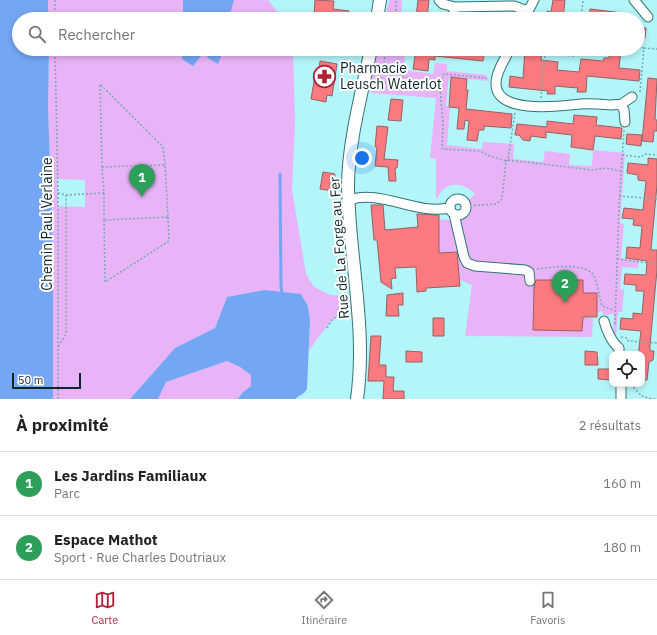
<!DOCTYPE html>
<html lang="fr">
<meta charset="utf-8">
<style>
body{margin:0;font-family:"IBM Plex Sans",sans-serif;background:#f6f6f6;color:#222}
.controls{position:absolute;right:12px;bottom:12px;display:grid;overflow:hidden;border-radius:8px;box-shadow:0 2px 6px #0003}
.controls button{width:36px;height:36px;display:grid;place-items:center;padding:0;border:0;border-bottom:1px solid #e0e0e0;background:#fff;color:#222;font:20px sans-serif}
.scale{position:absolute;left:12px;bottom:10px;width:69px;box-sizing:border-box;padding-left:4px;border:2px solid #0a2627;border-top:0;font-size:11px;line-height:14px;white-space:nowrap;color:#0a2627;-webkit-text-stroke:3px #fff;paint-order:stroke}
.you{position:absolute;left:362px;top:158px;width:14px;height:14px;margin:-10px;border:3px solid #fff;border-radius:50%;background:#1a73e8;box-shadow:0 0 0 6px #1a73e833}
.badge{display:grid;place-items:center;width:26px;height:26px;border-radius:50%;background:#b11e37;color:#fff;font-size:13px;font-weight:700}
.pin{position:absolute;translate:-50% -33px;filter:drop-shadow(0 1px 2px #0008)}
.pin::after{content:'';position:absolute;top:21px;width:14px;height:12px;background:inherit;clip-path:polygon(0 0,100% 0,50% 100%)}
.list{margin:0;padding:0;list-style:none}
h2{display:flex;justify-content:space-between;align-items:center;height:52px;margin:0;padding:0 16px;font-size:17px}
h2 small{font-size:13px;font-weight:400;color:#767676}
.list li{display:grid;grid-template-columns:26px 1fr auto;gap:12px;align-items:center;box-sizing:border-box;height:64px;padding:0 16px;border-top:1px solid #e0e0e0}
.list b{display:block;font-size:15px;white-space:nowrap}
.list p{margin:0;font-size:13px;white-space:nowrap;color:#767676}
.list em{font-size:13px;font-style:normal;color:#767676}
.icon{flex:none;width:22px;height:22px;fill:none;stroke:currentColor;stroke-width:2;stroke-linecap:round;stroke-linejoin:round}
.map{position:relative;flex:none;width:657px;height:399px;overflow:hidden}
.search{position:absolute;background:#fff;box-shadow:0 2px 6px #0003;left:12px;right:12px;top:12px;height:44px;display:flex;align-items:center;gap:10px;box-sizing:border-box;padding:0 14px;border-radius:22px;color:#767676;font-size:15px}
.sheet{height:180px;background:#fff}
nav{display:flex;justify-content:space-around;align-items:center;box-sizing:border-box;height:56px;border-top:1px solid #e0e0e0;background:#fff;font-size:11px;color:#767676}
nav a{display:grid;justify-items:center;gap:2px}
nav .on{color:#b11e37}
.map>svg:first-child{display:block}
.green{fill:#e9b3f7;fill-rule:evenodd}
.water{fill:#74a6f4}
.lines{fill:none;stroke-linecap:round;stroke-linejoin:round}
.stream{stroke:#74a6f4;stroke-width:3}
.building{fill:#fa7a7f;stroke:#956263}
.minor-casing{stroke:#327476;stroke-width:11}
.major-casing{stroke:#327476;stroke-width:14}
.path{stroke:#77abad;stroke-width:1.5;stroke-dasharray:2 2;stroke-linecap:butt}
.minor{stroke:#fff;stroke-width:9}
.major{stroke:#fff;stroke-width:12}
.labels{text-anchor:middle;stroke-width:4;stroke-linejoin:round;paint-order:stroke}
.poi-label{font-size:14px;fill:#0a2627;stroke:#fff;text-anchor:start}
.street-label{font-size:14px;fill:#0a2627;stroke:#fff}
</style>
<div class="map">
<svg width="657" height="399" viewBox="0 0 657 399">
<rect width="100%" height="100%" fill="#b3f5f8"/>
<path class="green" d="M48 0H268L283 19H48Z
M389 0H402L401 15 433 19H385Z
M49 49H293L295 124 292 190 306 274 314 287 330 295 346 296 351 307 332 320 317 339 309 351 310 321 308 306 301 294 264 290 227 297 215 328 175 348 130 399H53V257L48 106ZM57 179 85 180V207L58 206Z
M378 49H405L404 70 433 74 435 63 447 64V71L486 75 489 81 449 77 446 106 450 107 447 145 482 149 483 142 514 144 513 159 543 162 545 151 570 154 569 165 592 166 593 150 625 153 620 223 624 224 621 258 639 260 638 268 622 267 620 289 624 290 622 312H618L616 335 613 333 614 314 604 315 602 311 597 313V293H583V281L534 280 533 330 582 331 583 317 593 319 592 337 465 336 472 285 460 280 457 252 439 253V220C442 220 446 219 449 220 452 220 455 222 458 221 469 220 475 208 469 200L475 194C468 186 455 181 445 188 441 191 439 196 436 199V159L430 158 436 98 371 93V81Z
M227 361 240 367 251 375V386L243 392 238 399H158L166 382Z"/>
<path class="water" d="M0 0H48V19H19V49H49L48 106 53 257V399H0Z
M183 0H234L229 19H183Z
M182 49H224L218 64 208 58 204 52 193 66 182 59Z
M264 290 301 294 308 306 310 321 307 389 305 392 295 399H238L243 392 251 386V375L240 367 227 361 166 382 158 399H130L175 348 215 328 227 297Z"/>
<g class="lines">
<path class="stream" d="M280 174 281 286 282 294"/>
</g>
<path class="building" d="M315 0 334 1 333 9 349 11 348 19 315 18 314 17Z
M418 0H429L427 18 416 17Z
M553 0H565L563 19H547V11L551 12Z
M590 9 631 14V19H589Z
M638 27 646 28 645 38H638Z
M416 49H472L485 50 483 61 435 56V60L429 59 428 71 413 69Z
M525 49H542L541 60 558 62 557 70 579 72 581 59 603 61 604 58H609L610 49H621L619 68 640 70 639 81 587 76 586 92H577L578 88 555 86V94H547L548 91 509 87 510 76 523 78Z
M320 61 337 64 332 96 327 95 326 102 311 99 316 70 319 71Z
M451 77 467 79 466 90H468L466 109 512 114 511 128 484 126V130H479L477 141 467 140 469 121 465 120 464 129H457L459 108 449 107Z
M648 78 657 79 655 120H657V131H654L653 142 642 141Z
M391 99 403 100 401 121 388 120Z
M574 115 597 117 596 125 622 128 621 139 595 136 593 150 571 147 572 135 546 132V138L531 136 530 141 523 140 519 135H515L517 124 547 127V121L573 124Z
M377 126 388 127 384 159 398 160 397 168H395L396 181H389L388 167 375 166 377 147H375Z
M627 134 642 135 641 146 626 144Z
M648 158 657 159V185L651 250H657V270L650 345V351H654L653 360 649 362 647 380H642V354H639V347L641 331 620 329 621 318 633 319V313L642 314 644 291H636V285L624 284 625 274 646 275 647 261 626 258 627 247 640 248 642 226 633 225 634 219 622 218 624 208 643 210 646 181 638 180V175L627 173 628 163 648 165Z
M323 172 335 174 333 191 320 189Z
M371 205H383L385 230 418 227 417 214 439 215V253L457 252 460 286 426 288V291L417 292 416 267 395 268 396 278 391 279 392 289 381 282 377 240H374Z
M536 280H583V293H597V317H583L582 331 533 330 534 286Z
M403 293V305H398L399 316H386L387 295Z
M433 318H444V336H433Z
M371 336H381L379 365H386V377H394L393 391H404V399H383L384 381H368Z
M406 351 422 352V362H406Z
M585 351 597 352 598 365H585Z
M598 369H611L610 380 598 379Z"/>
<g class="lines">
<defs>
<path id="minor" d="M439 0 443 4 455 7
M634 0 648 17
M452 19 455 7 514 6 528 11
M524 19 534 0
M510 49C505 59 496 72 496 83 495 115 561 106 580 104 590 103 600 104 611 105 613 105 618 104 620 105 622 106 623 108 624 110L625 122
M620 105 632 97
M450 207a8 8 0 1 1 16 0a8 8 0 1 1-16 0Z
M349 200C381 189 415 215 449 208
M454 214 464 257 467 263 475 266 525 270 529 272 530 281
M604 321C606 329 612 343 619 348V354
M621 384V399"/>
<path id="major" d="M377 19 380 0
M357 399C367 328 349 258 348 187 348 143 362 92 371 49"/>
</defs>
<use href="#minor" class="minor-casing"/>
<use href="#major" class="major-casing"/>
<path class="path" d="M55 0V19
M396 18 410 19
M396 19V0
M581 19 583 0
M638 47 644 48
M55 49 58 193V399
M383 67 401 76
M377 86 382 76 386 49
M373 88 401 76 440 88 442 77 444 74 487 78
M440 88 443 123 442 148 443 149 480 151 490 156 506 161
M640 92 644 48 657 49
M541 98 545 53 573 56 578 49
M622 155 641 157 645 154 657 155
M508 160 592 170 606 168 620 171
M102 167 100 84 163 147 165 165
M58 193 66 195V334L58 347
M66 195 104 193 102 167 165 165 168 217 104 220V193
M619 196 657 199
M466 206 496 204 502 199 506 161 508 160 515 112
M104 220 105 282 169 241 168 217
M617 259 657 264
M537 269C550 267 587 262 594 276 598 285 599 296 602 306L616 311
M615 324 619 207 624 130
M327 328 332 320 347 310
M621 337 627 338 628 341 657 343
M631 384C641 396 641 398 657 399"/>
<use href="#minor" class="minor"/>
<use href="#major" class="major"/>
</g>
<defs>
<symbol id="pharmacy-ring" viewBox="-11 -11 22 22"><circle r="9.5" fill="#fff" stroke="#b11e37" stroke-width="1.5"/><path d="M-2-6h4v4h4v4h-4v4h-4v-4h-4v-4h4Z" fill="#b11e37"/></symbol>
</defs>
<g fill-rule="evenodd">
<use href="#pharmacy-ring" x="312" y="64" width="25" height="25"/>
</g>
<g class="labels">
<g class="poi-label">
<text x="340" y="73">Pharmacie<tspan x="340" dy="16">Leusch Waterlot</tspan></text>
</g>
<g class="street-label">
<text transform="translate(47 224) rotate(-90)" y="5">Chemin Paul Verlaine</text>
<text transform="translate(339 248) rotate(-94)" y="5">Rue de La Forge au Fer</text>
</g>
</g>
</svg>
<div class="controls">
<button><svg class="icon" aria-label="locate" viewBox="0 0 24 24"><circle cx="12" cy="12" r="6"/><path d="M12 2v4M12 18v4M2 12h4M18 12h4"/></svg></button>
</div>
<div class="scale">50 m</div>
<div class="you"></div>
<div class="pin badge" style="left:142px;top:197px;background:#2e9e5b">1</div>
<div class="pin badge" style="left:565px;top:303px;background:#2e9e5b">2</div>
<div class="search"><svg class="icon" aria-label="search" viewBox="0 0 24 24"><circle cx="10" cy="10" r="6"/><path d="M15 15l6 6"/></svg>Rechercher</div>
</div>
<section class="sheet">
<h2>À proximité<small>2 résultats</small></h2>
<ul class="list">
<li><span class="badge" style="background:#2e9e5b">1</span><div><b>Les Jardins Familiaux</b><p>Parc</p></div><em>160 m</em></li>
<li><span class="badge" style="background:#2e9e5b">2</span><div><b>Espace Mathot</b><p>Sport · Rue Charles Doutriaux</p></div><em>180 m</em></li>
</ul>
</section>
<nav>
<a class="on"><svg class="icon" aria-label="map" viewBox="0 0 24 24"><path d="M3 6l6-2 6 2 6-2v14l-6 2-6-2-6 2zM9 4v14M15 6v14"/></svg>Carte</a>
<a><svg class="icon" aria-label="directions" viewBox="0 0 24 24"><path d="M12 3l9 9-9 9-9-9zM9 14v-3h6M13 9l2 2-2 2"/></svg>Itinéraire</a>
<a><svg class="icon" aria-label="saved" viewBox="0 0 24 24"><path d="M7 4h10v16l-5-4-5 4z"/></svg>Favoris</a>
</nav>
